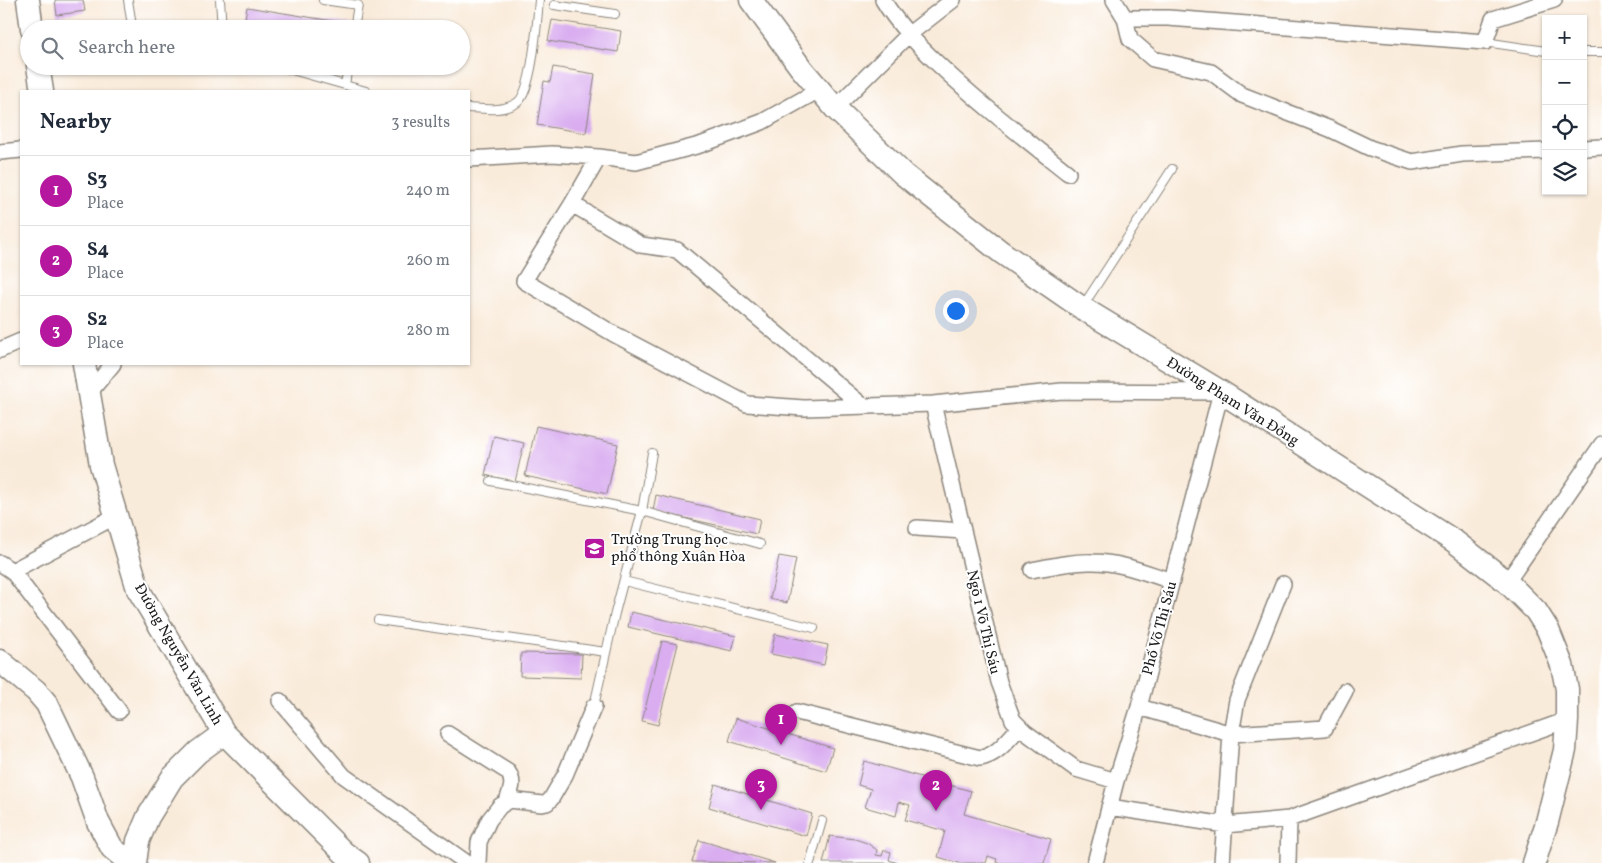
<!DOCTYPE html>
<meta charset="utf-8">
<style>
body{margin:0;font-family:Vollkorn,serif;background:#f2f2f3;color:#1f2937}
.controls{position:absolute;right:15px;top:15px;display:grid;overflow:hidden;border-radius:0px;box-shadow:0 1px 4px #0004}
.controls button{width:45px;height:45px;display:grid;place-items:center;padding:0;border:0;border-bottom:1px solid #e0e1e3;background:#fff;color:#1f2937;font:25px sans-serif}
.you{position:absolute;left:955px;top:310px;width:18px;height:18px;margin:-12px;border:4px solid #fff;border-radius:50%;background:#1a73e8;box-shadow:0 0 0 8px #1a73e833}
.badge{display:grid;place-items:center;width:32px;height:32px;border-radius:50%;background:#b5179e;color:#fff;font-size:16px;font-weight:700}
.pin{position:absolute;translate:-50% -41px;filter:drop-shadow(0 1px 2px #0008)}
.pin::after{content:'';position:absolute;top:26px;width:18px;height:15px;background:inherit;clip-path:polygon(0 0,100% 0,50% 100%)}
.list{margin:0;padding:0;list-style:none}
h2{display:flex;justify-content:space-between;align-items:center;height:65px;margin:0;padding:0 20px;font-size:21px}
h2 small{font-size:16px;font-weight:400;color:#747a83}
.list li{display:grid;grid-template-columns:32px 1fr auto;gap:15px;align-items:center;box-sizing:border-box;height:70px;padding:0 20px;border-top:1px solid #e0e1e3}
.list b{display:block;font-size:19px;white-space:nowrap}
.list p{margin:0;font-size:16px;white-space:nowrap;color:#747a83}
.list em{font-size:16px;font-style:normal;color:#747a83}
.icon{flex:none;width:28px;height:28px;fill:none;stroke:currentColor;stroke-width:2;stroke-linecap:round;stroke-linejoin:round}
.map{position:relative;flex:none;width:1602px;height:863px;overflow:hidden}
.search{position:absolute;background:#fff;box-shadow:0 1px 4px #0004;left:20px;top:20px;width:450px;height:55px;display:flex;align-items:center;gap:12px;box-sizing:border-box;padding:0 18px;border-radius:28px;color:#747a83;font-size:19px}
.panel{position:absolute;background:#fff;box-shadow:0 1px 4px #0004;left:20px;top:90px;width:450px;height:275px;border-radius:0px}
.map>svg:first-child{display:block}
.building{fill:#d9adf0}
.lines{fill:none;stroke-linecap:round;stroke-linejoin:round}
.lane-casing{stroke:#8a847b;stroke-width:10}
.street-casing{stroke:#8a847b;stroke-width:18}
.secondary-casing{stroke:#8a847b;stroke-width:25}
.lane{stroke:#fff;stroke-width:8}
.street{stroke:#fff;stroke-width:15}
.secondary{stroke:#fff;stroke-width:22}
.labels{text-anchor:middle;stroke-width:4;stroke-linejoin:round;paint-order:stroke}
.street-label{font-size:15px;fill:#1c1c1c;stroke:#fff}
.poi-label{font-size:15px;fill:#1c1c1c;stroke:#fff;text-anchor:start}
</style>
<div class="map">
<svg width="1602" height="863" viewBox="0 0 1602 863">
<rect width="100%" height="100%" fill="#fff"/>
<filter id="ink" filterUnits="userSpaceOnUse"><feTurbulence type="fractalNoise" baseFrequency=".02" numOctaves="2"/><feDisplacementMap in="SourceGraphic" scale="10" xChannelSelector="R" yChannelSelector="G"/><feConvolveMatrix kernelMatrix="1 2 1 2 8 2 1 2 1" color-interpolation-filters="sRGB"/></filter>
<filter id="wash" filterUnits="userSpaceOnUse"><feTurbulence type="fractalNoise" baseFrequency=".0096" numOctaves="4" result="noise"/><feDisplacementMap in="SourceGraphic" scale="20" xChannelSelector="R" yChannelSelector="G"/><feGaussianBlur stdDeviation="1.12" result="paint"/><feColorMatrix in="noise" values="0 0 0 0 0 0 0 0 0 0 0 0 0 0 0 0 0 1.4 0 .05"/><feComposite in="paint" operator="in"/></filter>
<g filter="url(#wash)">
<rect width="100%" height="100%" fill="#f9ebda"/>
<g id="blocks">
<path class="building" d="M55 0H83L85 11 57 15Z
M247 7 351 24V29H243Z
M552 20 621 31 618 52 548 41Z
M553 67 595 74 586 133 537 125 544 81 550 82Z
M536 426 618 444 607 494 525 476Z
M494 436 524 443 515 482 485 475Z
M656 495 760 519 757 534 653 511Z
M779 556 796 559 787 603 770 599Z
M631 612 736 636 732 651 628 627Z
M775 634 828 645 824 665 771 654Z
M662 641 678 644 658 725 642 721Z
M521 653 582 654 581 678 520 676Z
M736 718 833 748 826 771 729 741Z
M864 761 971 791 964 814 1051 839 1044 863H996L997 859 988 856 986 863H959L938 857 945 831 905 820 910 805 899 802 896 816 865 807 871 789 858 785Z
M715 784 812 814 806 836 709 807Z
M830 836 855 839 867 843 877 850 876 855 882 856 884 850 891 852 889 860 898 863H823Z
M699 840 775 863 692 862Z"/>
</g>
</g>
<g filter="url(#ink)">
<use href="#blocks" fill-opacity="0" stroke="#8a847b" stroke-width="1"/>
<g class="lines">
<defs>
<path id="lane" d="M128 0 132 26
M220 0 222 29
M323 0 358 5 354 29
M554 5 615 14
M108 29 132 26V29
M1485 42 1546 51
M1583 52H1602
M278 66 366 91
M345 85 348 66
M469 108C484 109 505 112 518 102 533 89 537 21 539 0
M1083 306 1172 169
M491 481 642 511 760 544
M624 581 814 628
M378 620 606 652
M594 706 615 613 642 511 652 453
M810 863 822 821"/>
<path id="street" d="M883 0C898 25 917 44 938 64 979 103 1024 138 1068 173
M1114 0 1125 18H1168L1485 42 1493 19 1554 0
M1125 18 1130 39 1153 59 1211 72 1242 95 1330 129 1370 148 1412 162 1462 154 1546 151
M835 108 908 35 953 0
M1583 148 1602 147
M0 152 21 150
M599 157 572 204 524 281 614 334 747 404 804 408 933 404 1062 391 1221 392 1139 707 1116 781 1095 863
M469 159 552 154 599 157 636 162 700 145 762 122 819 90
M572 204 641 245 677 250 863 406
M0 350 21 341
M89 393 113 364
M933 404 999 682 1013 720 1025 732 1076 769 1116 781
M917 528 963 531
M0 563 12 571 119 711
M1032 570C1052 566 1073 561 1093 562 1120 562 1146 573 1172 581
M12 571 116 516
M1507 582 1602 444
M1283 584 1237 700 1231 734 1325 728 1345 691
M280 701 344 776 467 863
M1139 707 1231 734 1222 863
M797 712 980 758C997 756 1008 739 1020 727
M448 734 508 772C515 782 511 790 507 801
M1109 807 1225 825 1289 819 1567 720
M478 863 479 842 489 820 500 806 510 800 542 804 547 803 551 799 565 775 594 706
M1288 863 1289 819"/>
<path id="secondary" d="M28 0 32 29
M751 0 801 68 835 108 903 174 1001 252 1082 308 1221 392 1454 541 1507 582 1536 611 1548 630 1562 665 1567 689V720L1565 750 1547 822 1534 863
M38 66 42 91
M84 364 101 465 138 589 224 733 344 853 358 863
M0 661 36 691 47 704 82 777 98 822 112 848 130 863
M135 863 138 841 148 817 172 778 198 752 224 733"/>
</defs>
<use href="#lane" class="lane-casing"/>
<use href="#street" class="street-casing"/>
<use href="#secondary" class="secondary-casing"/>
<use href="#lane" class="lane"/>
<use href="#street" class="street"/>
<use href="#secondary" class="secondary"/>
</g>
</g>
<defs>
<symbol id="school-square" viewBox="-11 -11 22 22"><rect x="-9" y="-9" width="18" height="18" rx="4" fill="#b5179e" stroke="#fff"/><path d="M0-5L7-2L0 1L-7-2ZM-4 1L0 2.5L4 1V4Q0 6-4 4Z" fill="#fff"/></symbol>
</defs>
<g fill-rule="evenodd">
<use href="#school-square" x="582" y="536" width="25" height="25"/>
</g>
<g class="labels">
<g class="street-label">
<text transform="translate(1233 401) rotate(32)" y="5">Đường Phạm Văn Đồng</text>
<text transform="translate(984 622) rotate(77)" y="5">Ngõ 1 Võ Thị Sáu</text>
<text transform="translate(1159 628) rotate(-75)" y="5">Phố Võ Thị Sáu</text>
<text transform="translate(179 654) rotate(60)" y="5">Đường Nguyễn Văn Linh</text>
</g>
<g class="poi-label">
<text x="611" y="544">Trường Trung học<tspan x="611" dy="17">phổ thông Xuân Hòa</tspan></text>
</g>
</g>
</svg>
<div class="controls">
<button>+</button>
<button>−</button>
<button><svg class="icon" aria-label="locate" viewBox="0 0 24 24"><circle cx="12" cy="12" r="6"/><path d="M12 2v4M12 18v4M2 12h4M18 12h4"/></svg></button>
<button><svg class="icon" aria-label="layers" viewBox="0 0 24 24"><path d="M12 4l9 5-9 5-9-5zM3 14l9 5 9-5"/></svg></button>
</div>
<div class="you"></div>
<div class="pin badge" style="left:781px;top:745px">1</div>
<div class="pin badge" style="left:936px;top:811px">2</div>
<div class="pin badge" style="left:761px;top:810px">3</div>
<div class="search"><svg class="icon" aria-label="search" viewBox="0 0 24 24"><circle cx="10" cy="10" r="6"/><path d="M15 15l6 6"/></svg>Search here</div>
<section class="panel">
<h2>Nearby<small>3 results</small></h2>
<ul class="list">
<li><span class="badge">1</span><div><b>S3</b><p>Place</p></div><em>240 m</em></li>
<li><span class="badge">2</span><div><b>S4</b><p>Place</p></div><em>260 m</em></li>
<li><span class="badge">3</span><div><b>S2</b><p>Place</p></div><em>280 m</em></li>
</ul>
</section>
</div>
